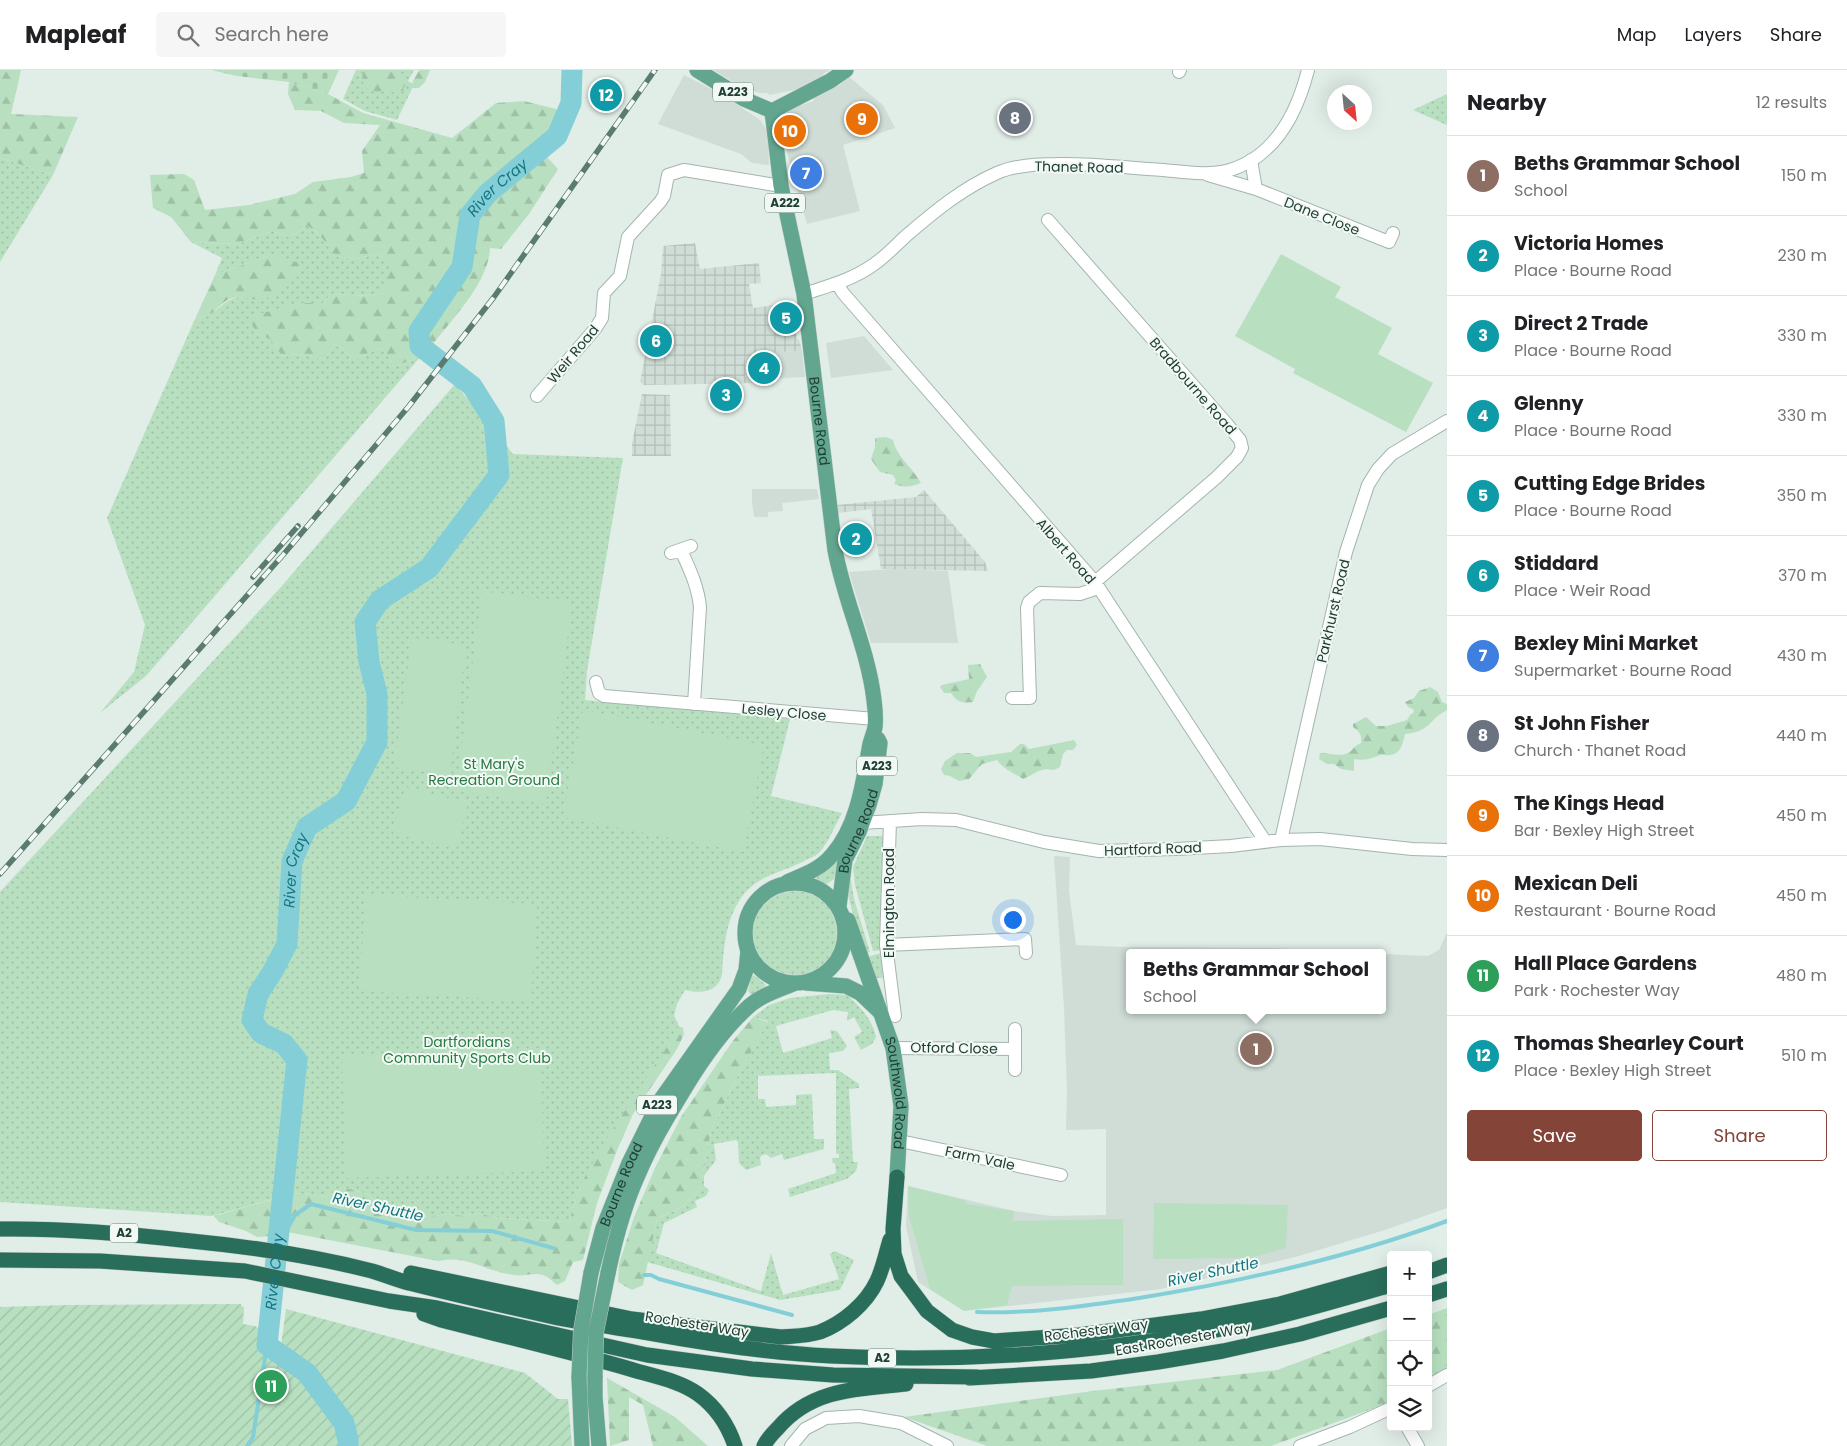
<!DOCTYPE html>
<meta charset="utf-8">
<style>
body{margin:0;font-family:Poppins,sans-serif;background:#f6f6f6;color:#202124}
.controls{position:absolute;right:15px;bottom:15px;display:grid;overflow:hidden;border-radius:5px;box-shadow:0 5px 20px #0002}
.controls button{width:45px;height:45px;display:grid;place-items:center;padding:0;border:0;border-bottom:1px solid #e0e0e0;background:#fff;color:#202124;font:25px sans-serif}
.compass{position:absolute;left:1327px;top:15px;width:45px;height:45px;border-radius:50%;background:#fff;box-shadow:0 5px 20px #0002;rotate:153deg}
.you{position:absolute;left:1012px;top:849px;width:18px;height:18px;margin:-12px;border:4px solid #fff;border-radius:50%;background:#1a73e8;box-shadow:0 0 0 8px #1a73e833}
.badge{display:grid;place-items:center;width:32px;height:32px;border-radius:50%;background:#844437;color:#fff;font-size:16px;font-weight:700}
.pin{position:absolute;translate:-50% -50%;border:2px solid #fff;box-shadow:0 1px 5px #0006}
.popup{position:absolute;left:1126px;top:879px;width:260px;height:65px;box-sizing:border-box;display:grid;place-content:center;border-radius:5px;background:#fff;filter:drop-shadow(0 1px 4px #0005);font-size:16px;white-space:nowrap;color:#757577}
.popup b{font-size:19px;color:#202124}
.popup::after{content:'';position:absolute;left:50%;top:100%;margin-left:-10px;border:10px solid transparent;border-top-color:#fff}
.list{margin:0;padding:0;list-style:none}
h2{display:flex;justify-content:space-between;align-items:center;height:65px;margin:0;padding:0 20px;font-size:21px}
h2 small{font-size:16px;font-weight:400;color:#757577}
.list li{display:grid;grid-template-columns:32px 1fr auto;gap:15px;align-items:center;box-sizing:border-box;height:80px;padding:0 20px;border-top:1px solid #e0e0e0}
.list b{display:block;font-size:19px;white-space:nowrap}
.list p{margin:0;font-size:16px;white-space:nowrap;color:#757577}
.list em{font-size:16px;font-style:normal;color:#757577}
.actions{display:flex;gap:10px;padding:15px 20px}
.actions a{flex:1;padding:11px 0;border:1px solid #844437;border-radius:5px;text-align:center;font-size:18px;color:#844437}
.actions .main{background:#844437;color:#fff}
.icon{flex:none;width:28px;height:28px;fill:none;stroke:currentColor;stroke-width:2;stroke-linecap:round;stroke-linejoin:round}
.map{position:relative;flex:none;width:1447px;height:1376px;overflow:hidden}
header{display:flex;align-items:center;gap:30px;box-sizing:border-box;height:70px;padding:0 25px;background:#fff;border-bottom:1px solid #e0e0e0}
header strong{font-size:24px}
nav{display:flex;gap:28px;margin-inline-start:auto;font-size:18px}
.search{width:350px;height:45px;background:#f6f6f6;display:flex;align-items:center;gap:12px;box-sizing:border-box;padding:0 18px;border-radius:5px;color:#757577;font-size:19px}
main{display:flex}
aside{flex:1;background:#fff}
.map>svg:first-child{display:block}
.built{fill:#cfddd6}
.industrial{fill:url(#industrial-grid)}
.grass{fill:url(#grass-dots)}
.forest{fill:url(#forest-firs)}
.cemetery{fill:url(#cemetery-stones)}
.garden{fill:url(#garden-furrows)}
.pitch{fill:#b8e0c0}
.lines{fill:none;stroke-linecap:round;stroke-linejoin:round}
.stream{stroke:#84cfd7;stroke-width:4}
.river{stroke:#84cfd7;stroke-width:21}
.street-casing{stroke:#a3b5ae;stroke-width:14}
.primary-casing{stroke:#c1c9c6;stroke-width:16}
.highway-casing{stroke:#c1c9c6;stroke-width:16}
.street{stroke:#fff;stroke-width:12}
.primary{stroke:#62a690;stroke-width:15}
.highway{stroke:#296e5b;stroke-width:15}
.rail-casing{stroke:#5a7b70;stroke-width:5.5}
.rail{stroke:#f2f9f5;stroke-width:4;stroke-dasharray:11;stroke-linecap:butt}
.primary-bridge-casing{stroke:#c1c9c6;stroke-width:16;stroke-linecap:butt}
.primary-bridge{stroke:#62a690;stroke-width:15}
.labels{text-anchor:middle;stroke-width:4;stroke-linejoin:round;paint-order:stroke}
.shield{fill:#f2f9f5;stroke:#5f776f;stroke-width:1}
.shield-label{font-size:12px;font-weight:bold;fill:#203f35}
.street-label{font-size:14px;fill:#203f35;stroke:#f2f9f5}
.park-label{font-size:14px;fill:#267941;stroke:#f2f9f5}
.water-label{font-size:15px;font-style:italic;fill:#157580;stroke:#f2f9f5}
</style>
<header>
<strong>Mapleaf</strong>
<div class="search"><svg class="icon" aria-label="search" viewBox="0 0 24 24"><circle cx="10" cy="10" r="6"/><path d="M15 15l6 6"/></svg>Search here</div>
<nav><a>Map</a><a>Layers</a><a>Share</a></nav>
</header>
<main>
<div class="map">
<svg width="1447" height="1376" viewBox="0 0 1447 1376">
<defs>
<pattern id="industrial-grid" width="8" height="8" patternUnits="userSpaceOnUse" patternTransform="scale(1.25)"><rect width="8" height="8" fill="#cfddd6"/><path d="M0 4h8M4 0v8" fill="none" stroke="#b1bfb8"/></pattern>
<pattern id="grass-dots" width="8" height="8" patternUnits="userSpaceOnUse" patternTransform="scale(1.25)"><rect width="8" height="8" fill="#b8e0c0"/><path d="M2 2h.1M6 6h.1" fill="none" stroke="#9ec1a6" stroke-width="1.8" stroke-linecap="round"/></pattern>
<pattern id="forest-firs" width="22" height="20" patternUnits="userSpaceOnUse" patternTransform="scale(1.25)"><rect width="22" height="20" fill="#b8e0c0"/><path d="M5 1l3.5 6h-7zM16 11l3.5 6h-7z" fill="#9ec1a6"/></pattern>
<pattern id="cemetery-stones" width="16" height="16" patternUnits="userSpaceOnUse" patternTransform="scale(1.25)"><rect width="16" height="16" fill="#b8e0c0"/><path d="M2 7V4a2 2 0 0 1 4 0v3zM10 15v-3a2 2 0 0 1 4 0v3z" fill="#9ec1a6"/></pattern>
<pattern id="garden-furrows" width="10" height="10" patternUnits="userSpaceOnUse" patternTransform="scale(1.25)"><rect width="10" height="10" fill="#b8e0c0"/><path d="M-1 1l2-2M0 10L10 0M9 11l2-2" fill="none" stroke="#9ec1a6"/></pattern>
</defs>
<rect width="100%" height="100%" fill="#e1ede7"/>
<path class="built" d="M713 0H830L823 4 824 7 799 19 769 25 768 23H760L744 18Z
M684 5 723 25 760 50 766 59 768 73 769 95 752 93 741 84 658 54Z
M849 7 883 35 895 58 843 75 860 141 807 154 783 68 779 51 781 46 800 34 801 35 814 31 813 28 841 14Z
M864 266 893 300 831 308 826 273Z
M802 281 805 307 762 309 761 307 745 308V287L759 286V283Z
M752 419H817L819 429 782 433 783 441 768 442V447H754L752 432Z
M892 499 948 501 958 573H871L849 502Z
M1054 786 1070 787 1069 821 1076 875 1122 877 1276 878 1365 883H1130V940H1382V884L1428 886 1439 880 1447 862V1138L1388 1159 1299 1186 1161 1219 964 1241 918 1212 906 1156 908 1116 1014 1141 1052 1146 1106 1145V1059L1066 1060 1067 1021 1064 938Z"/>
<path class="industrial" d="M695 173 700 199 759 193 761 213 749 214 753 238 791 233 792 242 779 244 780 253 794 252 797 269H799L802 281 760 283 759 286 745 287V307H756V313L644 315 640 312 661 204 663 176Z
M642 324 670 325 671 386H632V373Z
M924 420 985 492 988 501 881 499 871 439 838 443 837 435 916 427Z"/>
<path class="grass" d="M356 0H414L408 11 413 14 421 0 397 50 365 41 343 29Z
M1447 24V55L1413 40Z
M0 88 53 105 0 192Z
M308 156 320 165 335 186 357 189 376 184 389 190V205L383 222 370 226 331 224 323 233H298L256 263 270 269 282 286 298 284 324 289 335 274 355 289 380 278 388 286 394 297 421 286 146 606 100 643 134 602 145 555 107 448 195 249C200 247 206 246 210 244 228 233 229 223 253 229L289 191 268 186 215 205 222 188 191 172 222 174 240 173 272 161 289 167Z
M455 314 513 384 623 388 587 601 585 630 790 649 771 726 842 743C835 755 829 772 819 783 816 786 810 788 806 790 781 804 756 804 739 831 728 848 725 869 723 889 722 895 723 903 721 908 715 924 698 923 685 920L677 934 674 946 678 953 680 963 580 1116 569 1152 499 1148 476 1143 464 1146 448 1144 416 1148 385 1138 367 1124 343 1117 325 1127 295 1123 212 1146 0 1132V822L281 517Z
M867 766H882L884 769 882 880 873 881 855 815 853 797Z
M840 784 834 809 824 816 818 813 816 806Z
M849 798 854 829 870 882 866 883 860 871 845 813Z
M753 863a42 42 0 1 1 84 0a42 42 0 1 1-84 0Z
M881 883 883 908H873L867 887Z
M754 905 766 915 760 922 752 926 748 921 751 907Z
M829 924 847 925C860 937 872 948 876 967L872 974 861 980 854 967 862 962 854 947 847 951 848 942 833 940 776 956 783 983 832 968 830 960 837 961 847 976 843 981 829 983 830 1000H838L859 1014V1018L849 1019 853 1092H858L856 1101 847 1109 790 1127 788 1119 836 1103 835 1093H833L832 1088H839V1084H836V1003L758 1006V1029H765L766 1037 796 1035V1025L812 1024 814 1069H824V1079L784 1090 782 1084 771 1088 766 1084 761 1086 760 1088 761 1095 746 1100 739 1093 738 1072 736 1070 714 1074 716 1090 704 1106V1116L709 1120 706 1126 695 1131 697 1137 664 1153 656 1183 761 1221 771 1183 783 1225 839 1209 830 1184 835 1181 854 1190 840 1220 780 1230 647 1192 657 1149 680 1138 700 1120 711 1061 737 1007 768 951 753 947 769 935 790 928Z"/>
<path class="forest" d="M0 0H21L11 44 78 47 53 105 0 88Z
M363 0H393L398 5 400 4 404 8 406 14 403 19 404 20 399 24C383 17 371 31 362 10Z
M419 0H430L425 12 419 18H411L413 11Z
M289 12 328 24 363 43 452 68 496 33 524 31 560 40 554 61 540 73 546 86 558 99 529 144 501 179 490 178C489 213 450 251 429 279L421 286 394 297 388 286 380 278 355 289 335 274 324 289 298 284 282 286 270 269 256 263 249 247 298 233H323L331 224 370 226 382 222 389 205V190L376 184 357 189 335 186 320 165 308 156 289 167 272 161 240 173 222 174 191 172 171 147 153 138 150 105 184 104 194 110 205 140 249 135 295 124 313 112 351 107 364 103 362 81 380 55 344 53 321 41 295 40 288 24Z
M284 185 289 191 298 192 301 203C288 217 272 232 252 229 245 228 239 226 232 228 223 231 218 239 210 244 206 246 200 247 195 249L215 205 268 186Z
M886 367 893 370C896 386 913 398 921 413 910 417 905 418 894 414L896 410 893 405 880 402 871 389 875 377V368Z
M980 594 987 607 977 621 973 632C961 633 958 633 951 623H944L940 617 942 615 969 609 968 595Z
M1430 617 1438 622 1442 632 1447 634V640C1428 650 1430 662 1405 664 1403 673 1401 684 1390 685 1386 686 1381 684 1378 686 1369 689 1363 691 1354 689V701L1341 699 1334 694H1327L1319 689 1320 683C1329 683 1341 687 1348 683 1353 680 1355 675 1361 673 1362 665 1360 662 1353 657V654L1366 647 1376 656H1387L1407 650 1410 645 1414 642 1413 639 1408 637 1405 632 1414 628 1419 621Z
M1074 670 1077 675 1073 680H1067L1063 684 1060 697 1054 700C1039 697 1036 704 1023 709 1014 703 1003 699 997 690L982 694 969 709 959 711 950 706 944 705 941 699 945 691 957 683H970L976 687 1011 682 1020 674H1024L1029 679Z
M753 947 768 952 737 1007 711 1061 700 1120 680 1138 657 1149 643 1215 632 1220 618 1212 619 1194 634 1147 655 1098 681 1047 732 972Z
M679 956 683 958 684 964 677 979 633 1044 618 1078 597 1133 583 1190 573 1192 565 1211 557 1215C553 1212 549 1207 545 1206 535 1201 524 1207 514 1205 486 1202 467 1184 438 1191L277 1160 272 1166 257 1167 246 1161 219 1152 214 1146 295 1123 325 1127 343 1117 367 1124 385 1138 416 1148 448 1144 464 1146 476 1143 499 1148 569 1152 580 1116 603 1074 665 980Z
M1447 1238V1301L1428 1311V1245Z
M1391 1258V1332L1271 1376H987L904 1347 1093 1321 1277 1300Z
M607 1308 675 1347 708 1376H653L643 1335 629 1327V1370L610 1376Z"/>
<path class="cemetery" d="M211 0H339L328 24 289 12 237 6Z"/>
<path class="garden" d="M241 1234V1236L244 1237 243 1254 255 1256 281 1276 286 1239 525 1303 558 1329H568L572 1376H0V1237L69 1235Z"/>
<path class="pitch" d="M1281 184 1341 217 1335 227 1392 258 1378 284 1433 313 1406 362 1293 303 1299 292 1295 299 1235 266Z
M482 521 572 533 546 734 456 721Z
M412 568 466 575 450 706 394 697Z
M583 640 764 675 743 782 563 747Z
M405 717 468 733 456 779 393 763Z
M365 825 537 834 531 931 360 921Z
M541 978 544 1101 346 1108 342 986Z
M908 1116 964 1130 967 1134 1014 1141 1013 1151 1123 1149V1215L1012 1216 1007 1235 964 1241 930 1219 909 1146Z
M1154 1133 1288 1135 1286 1178 1250 1188 1153 1189Z"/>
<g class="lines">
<path class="stream" d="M278 1176 295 1145 311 1134 416 1160 492 1161 553 1178
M644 1205H651L659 1209 792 1245
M977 1242C1031 1244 1086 1236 1139 1228 1244 1211 1347 1188 1447 1151
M247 1376 253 1367 267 1275"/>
<path class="river" id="s1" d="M348 1376V1370L344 1353 307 1303 267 1275 297 990 284 974 261 963 252 950 258 924 273 901 287 874 292 791 307 757 346 731 377 672V624L369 592 365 552 380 530 429 498 499 405 494 351 472 316 420 276 419 261 462 197 470 145 488 123 557 66 571 33 572 0"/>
<defs>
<path id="street" d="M1179 2 1180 0
M1251 90 1256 119
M1208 105 1256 119 1389 172 1393 163
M1048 150 1227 354 1240 370 1242 378 1237 387 1217 407 1095 512
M837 213 843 223 1095 512 1265 771
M804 224C828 216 852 210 873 195 885 187 896 175 907 165 935 141 963 118 997 103 1015 95 1037 94 1057 94 1092 93 1127 98 1163 100 1185 102 1208 106 1230 100 1276 86 1297 43 1308 0
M537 326 595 259 602 248 604 223 620 206 628 167 660 132 664 126 668 105 684 100 781 116
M681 480C689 498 698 516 700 537L694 634
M671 483 691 476
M596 612 599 623 604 626 875 649
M1012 628H1030L1027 538 1029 532 1040 523 1080 524 1098 518
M890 751 886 875 895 946
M862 753 922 749 956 750 1044 772 1099 781 1176 779 1231 776 1281 770 1320 769 1412 779 1447 780
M1281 770 1346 482 1368 415 1378 399 1392 384 1447 351
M886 875 1025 869 1026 883
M1015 959V1000
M893 978 1015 979
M900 1071 1061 1105
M1428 1316 1447 1305
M1407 1357 1418 1376
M791 1376 805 1359 826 1348 859 1346 901 1353 947 1376
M1300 1376 1350 1357 1391 1338"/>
<g id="primary">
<path d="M697 0 744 29 772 41"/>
<path id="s2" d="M772 41 781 116 804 224 835 480C844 530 868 579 874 630 875 638 876 648 875 657 874 664 870 671 869 679 863 714 857 757 832 785 821 799 803 805 787 812"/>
<path d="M772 41 830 11 846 0"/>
<circle cx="795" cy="863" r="50"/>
<path id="s3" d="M839 836 845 790 859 762 869 735 875 714 880 673 878 669"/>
<path id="s4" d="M848 850 893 978 901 1036 897 1107"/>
<path d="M806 913 846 916 860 923 879 941"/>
<path id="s5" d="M591 1203 603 1158 629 1093 659 1032 739 919 746 900 748 881"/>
<path d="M608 1203C615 1170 624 1136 638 1105 651 1074 668 1046 685 1018 702 990 722 961 746 939 759 926 776 921 793 914"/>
<path d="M595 1306V1327L599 1376"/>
<path d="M579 1307 582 1376"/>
</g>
<path id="highway" d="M897 1107 893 1159 894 1184 901 1206 927 1241 952 1260 972 1267 994 1271 1079 1265 1201 1249 1280 1234 1391 1203
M0 1159C64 1158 127 1164 191 1171 252 1177 313 1186 372 1201 386 1205 399 1211 413 1214 461 1226 509 1237 558 1248 588 1254 619 1258 649 1263 709 1274 770 1283 831 1286 970 1293 1111 1282 1247 1254 1296 1243 1343 1229 1391 1215
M0 1190 100 1191 245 1201 389 1231 437 1238 647 1285 752 1299 833 1305 977 1307
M1428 1202 1447 1195
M411 1203 632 1249 781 1267C794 1266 808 1266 820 1262 843 1253 866 1234 877 1211 883 1198 886 1183 890 1170
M1428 1225 1447 1219
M424 1244 441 1250C504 1266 567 1281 630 1299 652 1306 678 1310 698 1324 716 1337 728 1355 735 1376
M969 1308 1091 1301 1158 1292 1223 1281 1300 1264 1391 1238
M764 1376C767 1369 773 1363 778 1358 812 1318 859 1319 906 1314"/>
</defs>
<use href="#street" class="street-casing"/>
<use href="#primary" class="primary-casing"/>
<use href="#highway" class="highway-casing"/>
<use href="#street" class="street"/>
<use href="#primary" class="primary"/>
<use href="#highway" class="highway"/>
<defs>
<path id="rail" d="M253 507 298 456
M0 804 283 485 409 336 494 227 655 0"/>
</defs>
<use href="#rail" class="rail-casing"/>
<use href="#rail" class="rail"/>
<defs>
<path id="primary-bridge" d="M595 1306 596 1262 608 1203
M579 1307 581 1261 591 1203"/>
</defs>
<use href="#primary-bridge" class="primary-bridge-casing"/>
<use href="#primary-bridge" class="primary-bridge"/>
</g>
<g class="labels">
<g class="shield">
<rect x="713" y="12.5" width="40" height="19" rx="4"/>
<rect x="765" y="123.5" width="40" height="19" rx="4"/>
<rect x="857" y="686.5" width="40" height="19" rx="4"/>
<rect x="637" y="1025.5" width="40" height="19" rx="4"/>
<rect x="110" y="1153.5" width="28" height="19" rx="4"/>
<rect x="868" y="1278.5" width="28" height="19" rx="4"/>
</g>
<g class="shield-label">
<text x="733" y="26">A223</text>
<text x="785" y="137">A222</text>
<text x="877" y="700">A223</text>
<text x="657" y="1039">A223</text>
<text x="124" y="1167">A2</text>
<text x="882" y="1292">A2</text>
</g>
<g class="street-label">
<text transform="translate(1079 97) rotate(1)" y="5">Thanet Road</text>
<text transform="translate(1322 146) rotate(22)" y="5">Dane Close</text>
<text transform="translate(573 284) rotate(-50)" y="5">Weir Road</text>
<text transform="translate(1193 316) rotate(49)" y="5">Bradbourne Road</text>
<text dy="5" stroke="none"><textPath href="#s2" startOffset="314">Bourne Road</textPath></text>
<text transform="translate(1066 481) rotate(49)" y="5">Albert Road</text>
<text transform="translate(1333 541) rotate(-77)" y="5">Parkhurst Road</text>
<text transform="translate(784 642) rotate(5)" y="5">Lesley Close</text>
<text dy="5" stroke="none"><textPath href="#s3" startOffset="78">Bourne Road</textPath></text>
<text transform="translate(1153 779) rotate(-2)" y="5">Hartford Road</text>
<text transform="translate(889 833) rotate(-90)" y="5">Elmington Road</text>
<text transform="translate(954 978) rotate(1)" y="5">Otford Close</text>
<text dy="5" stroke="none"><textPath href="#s4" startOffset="181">Southwold Road</textPath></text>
<text transform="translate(980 1088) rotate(12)" y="5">Farm Vale</text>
<text dy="5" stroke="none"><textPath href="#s5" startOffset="94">Bourne Road</textPath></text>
<text transform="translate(697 1254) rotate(9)" y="5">Rochester Way</text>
<text transform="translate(1096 1260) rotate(-7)" y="5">Rochester Way</text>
<text transform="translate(1183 1269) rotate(-10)" y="5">East Rochester Way</text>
</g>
<g class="park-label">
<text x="494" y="699">St Mary's<tspan x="494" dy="16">Recreation Ground</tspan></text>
<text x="467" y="977">Dartfordians<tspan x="467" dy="16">Community Sports Club</tspan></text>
</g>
<g class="water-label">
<text dy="5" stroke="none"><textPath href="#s1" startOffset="1469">River Cray</textPath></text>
<text dy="5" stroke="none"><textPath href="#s1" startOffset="642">River Cray</textPath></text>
<text transform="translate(378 1137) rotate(12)" y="5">River Shuttle</text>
<text dy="5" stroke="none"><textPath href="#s1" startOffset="208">River Cray</textPath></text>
<text transform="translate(1213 1202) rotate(-12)" y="5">River Shuttle</text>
</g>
</g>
</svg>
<div class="controls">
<button>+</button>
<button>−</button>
<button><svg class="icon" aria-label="locate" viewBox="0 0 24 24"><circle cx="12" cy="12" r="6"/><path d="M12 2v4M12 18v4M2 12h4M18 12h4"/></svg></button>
<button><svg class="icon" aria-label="layers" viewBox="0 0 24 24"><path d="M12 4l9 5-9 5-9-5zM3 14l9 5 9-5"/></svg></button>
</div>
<svg class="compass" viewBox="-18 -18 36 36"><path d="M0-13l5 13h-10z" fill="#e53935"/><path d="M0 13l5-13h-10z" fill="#757577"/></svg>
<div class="you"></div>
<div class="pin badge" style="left:1256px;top:979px;background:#8d6e63">1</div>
<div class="popup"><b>Beths Grammar School</b>School</div>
<div class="pin badge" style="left:856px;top:469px;background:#0f9aa8">2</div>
<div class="pin badge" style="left:726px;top:325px;background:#0f9aa8">3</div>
<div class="pin badge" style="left:764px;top:298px;background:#0f9aa8">4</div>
<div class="pin badge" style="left:786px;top:248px;background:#0f9aa8">5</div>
<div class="pin badge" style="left:656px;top:271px;background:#0f9aa8">6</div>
<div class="pin badge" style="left:806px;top:103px;background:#3f7fe0">7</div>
<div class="pin badge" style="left:1015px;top:48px;background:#6b7280">8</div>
<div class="pin badge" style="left:862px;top:49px;background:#e8710a">9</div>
<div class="pin badge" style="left:790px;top:61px;background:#e8710a">10</div>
<div class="pin badge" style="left:271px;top:1316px;background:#2e9e5b">11</div>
<div class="pin badge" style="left:606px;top:25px;background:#0f9aa8">12</div>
</div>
<aside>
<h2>Nearby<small>12 results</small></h2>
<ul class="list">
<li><span class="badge" style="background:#8d6e63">1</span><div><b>Beths Grammar School</b><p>School</p></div><em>150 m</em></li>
<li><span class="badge" style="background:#0f9aa8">2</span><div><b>Victoria Homes</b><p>Place · Bourne Road</p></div><em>230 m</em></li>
<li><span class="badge" style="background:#0f9aa8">3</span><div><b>Direct 2 Trade</b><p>Place · Bourne Road</p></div><em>330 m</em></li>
<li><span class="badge" style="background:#0f9aa8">4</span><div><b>Glenny</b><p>Place · Bourne Road</p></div><em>330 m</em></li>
<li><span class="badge" style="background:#0f9aa8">5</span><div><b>Cutting Edge Brides</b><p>Place · Bourne Road</p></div><em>350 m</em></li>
<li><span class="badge" style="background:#0f9aa8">6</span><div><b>Stiddard</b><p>Place · Weir Road</p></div><em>370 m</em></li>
<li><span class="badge" style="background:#3f7fe0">7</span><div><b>Bexley Mini Market</b><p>Supermarket · Bourne Road</p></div><em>430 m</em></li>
<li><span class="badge" style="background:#6b7280">8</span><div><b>St John Fisher</b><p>Church · Thanet Road</p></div><em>440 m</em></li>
<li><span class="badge" style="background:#e8710a">9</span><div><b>The Kings Head</b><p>Bar · Bexley High Street</p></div><em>450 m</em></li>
<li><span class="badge" style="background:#e8710a">10</span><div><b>Mexican Deli</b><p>Restaurant · Bourne Road</p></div><em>450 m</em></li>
<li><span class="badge" style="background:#2e9e5b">11</span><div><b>Hall Place Gardens</b><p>Park · Rochester Way</p></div><em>480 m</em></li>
<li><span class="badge" style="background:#0f9aa8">12</span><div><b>Thomas Shearley Court</b><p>Place · Bexley High Street</p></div><em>510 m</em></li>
</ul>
<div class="actions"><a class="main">Save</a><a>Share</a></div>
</aside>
</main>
